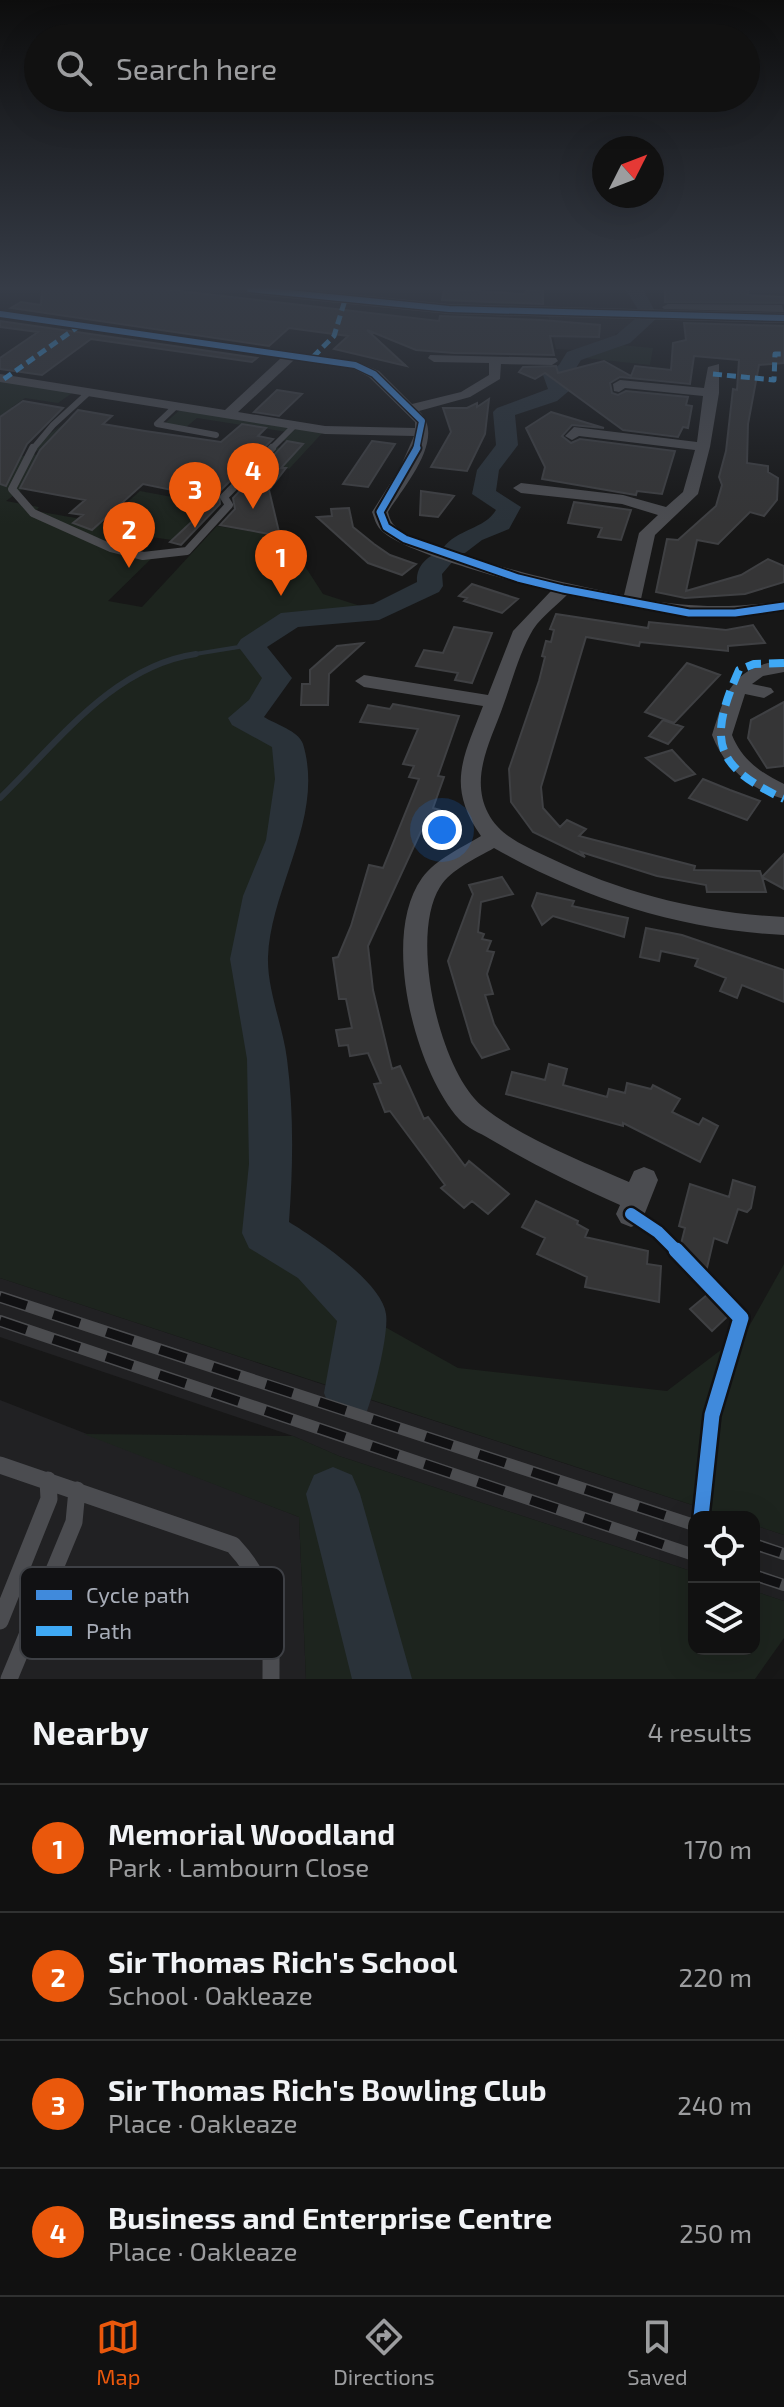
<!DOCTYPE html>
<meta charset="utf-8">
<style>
body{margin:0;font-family:"Exo 2",sans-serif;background:#1a1a1a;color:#f1f3f6}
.controls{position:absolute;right:24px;bottom:24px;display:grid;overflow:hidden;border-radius:16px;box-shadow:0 8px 32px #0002}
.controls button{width:72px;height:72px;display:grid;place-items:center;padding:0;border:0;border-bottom:2px solid #303131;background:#111;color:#f1f3f6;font:40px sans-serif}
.compass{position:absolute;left:592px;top:136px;width:72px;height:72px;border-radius:50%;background:#111;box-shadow:0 8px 32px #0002;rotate:48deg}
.you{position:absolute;left:442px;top:830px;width:28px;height:28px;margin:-20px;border:6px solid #fff;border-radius:50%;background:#1a73e8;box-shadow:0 0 0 12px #1a73e833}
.badge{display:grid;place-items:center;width:52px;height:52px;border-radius:50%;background:#ea580c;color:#fff;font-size:26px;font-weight:700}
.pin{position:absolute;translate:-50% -66px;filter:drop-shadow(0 2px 4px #0008)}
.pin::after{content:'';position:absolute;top:42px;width:28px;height:24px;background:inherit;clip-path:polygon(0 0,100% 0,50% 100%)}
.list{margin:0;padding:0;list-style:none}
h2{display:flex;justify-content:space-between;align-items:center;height:104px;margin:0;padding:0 32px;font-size:34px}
h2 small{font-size:26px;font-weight:400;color:#9c9d9f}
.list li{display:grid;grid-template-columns:52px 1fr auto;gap:24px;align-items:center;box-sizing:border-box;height:128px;padding:0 32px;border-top:2px solid #303131}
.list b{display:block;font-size:30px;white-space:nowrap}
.list p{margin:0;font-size:26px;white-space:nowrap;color:#9c9d9f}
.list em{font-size:26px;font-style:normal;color:#9c9d9f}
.icon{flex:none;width:44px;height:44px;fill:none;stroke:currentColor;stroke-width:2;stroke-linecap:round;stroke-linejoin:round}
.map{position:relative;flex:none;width:784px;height:1679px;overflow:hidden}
.search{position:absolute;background:#111;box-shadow:0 8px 32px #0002;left:24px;right:24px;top:24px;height:88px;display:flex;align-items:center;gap:20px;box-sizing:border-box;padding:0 28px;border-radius:44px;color:#9c9d9f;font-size:30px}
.sheet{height:616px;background:#111}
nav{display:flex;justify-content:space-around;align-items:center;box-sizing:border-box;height:112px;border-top:2px solid #303131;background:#111;font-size:22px;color:#9c9d9f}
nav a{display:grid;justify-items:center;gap:4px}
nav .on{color:#ea580c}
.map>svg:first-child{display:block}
.built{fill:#212123}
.green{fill:#1d241e}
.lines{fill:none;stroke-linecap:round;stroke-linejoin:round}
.stream-far1{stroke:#2a3239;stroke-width:4}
.stream{stroke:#2a3239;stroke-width:6}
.river{fill:#2a3239;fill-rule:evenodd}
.building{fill:#353536;stroke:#3f4043;stroke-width:2}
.lane-far2{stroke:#4b4c50;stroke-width:6}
.lane-far1{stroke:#4b4c50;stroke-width:8}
.lane{stroke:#4b4c50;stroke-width:17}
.street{fill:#4b4c50;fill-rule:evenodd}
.secondary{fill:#4a4a4e;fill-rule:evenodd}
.rail-casing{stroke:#4b4c4f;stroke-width:12}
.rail{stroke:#111113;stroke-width:9;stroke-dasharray:28;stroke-linecap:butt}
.quiet-far1{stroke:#3fa9f5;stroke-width:5;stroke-dasharray:9 5;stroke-linecap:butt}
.quiet{stroke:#3fa9f5;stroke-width:8;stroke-dasharray:15 8;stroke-linecap:butt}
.cycleway-far3-casing{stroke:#111113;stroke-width:9}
.cycleway-far2-casing{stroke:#111113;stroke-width:11}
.cycleway-far1-casing{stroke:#111113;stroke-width:17}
.cycleway-casing{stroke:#111113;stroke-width:20}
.cycleway-far3{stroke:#408adc;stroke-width:6}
.cycleway-far2{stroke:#408adc;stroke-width:7}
.cycleway-far1{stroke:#408adc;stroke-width:12}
.cycleway{stroke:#408adc;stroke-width:15}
.key{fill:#111113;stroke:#3e4045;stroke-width:2}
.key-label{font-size:22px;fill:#a8adb8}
</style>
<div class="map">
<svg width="784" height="1679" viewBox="0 0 784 1679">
<rect width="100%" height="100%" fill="#171717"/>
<path class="built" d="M547 311 639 313 637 326 615 334 620 339 574 350 556 349Z
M0 1278 349 1393 729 1517H694V1572L339 1456 293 1436 0 1337Z
M0 1400 299 1517 306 1679H0Z
M754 1525 784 1535V1601L754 1591Z"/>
<path class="green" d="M621 345 653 348 650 365 585 358Z
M0 378 75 391 58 403 25 398 12 407 44 413 39 416 8 411 0 417Z
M183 407 325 430 289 469 264 465 261 464 276 447 297 451 302 444 280 440 287 432 197 418 185 428 163 425Z
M79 414 84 415 33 454 51 459 28 485 6 501 39 507 36 511 104 523 140 491 210 504 172 540 151 537 135 554 152 558 108 601 142 607 217 526 286 537 323 594 379 612 291 619 251 645 277 678 260 706 244 718 287 743 291 779 283 840 261 896 249 959 267 1059 271 1164 265 1233 315 1263 362 1314 458 1368 667 1391 747 1330 784 1264V1535L754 1525V1517H729L0 1278V459L30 455 43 438Z
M84 1434 293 1436 339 1456 694 1572V1649H754V1591L784 1601V1638L755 1679H306L299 1517Z"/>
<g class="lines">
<path class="stream-far1" d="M183 656 251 645"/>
<path class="stream" d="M0 798C57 743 113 666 196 654"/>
<path class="river" d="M625 289H643L658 317 630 343 581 360 573 373 563 378 570 390 557 401 515 415 518 445 499 470 496 491 521 507 509 529 482 540 465 553H447L443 548C457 529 485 529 496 510L472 494 477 470 496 445 493 412 497 408 548 389 543 375 559 365 567 352 616 335 641 314Z
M441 552 454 560 442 574 443 586 439 592 379 620 298 627 267 647 292 678 264 717C275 724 299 731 303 744 325 817 271 886 268 957 267 990 283 1026 287 1059 294 1113 293 1168 289 1222 315 1238 382 1282 386 1314 389 1333 374 1393 367 1411L349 1418 331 1411 324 1393 337 1321 298 1278 249 1248 242 1233 249 1164 247 1059 230 959 243 896 266 840 275 779 272 747 232 725 228 718 249 700 262 678 237 645 241 639 281 613 373 604 417 582C416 567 426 556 441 552Z
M333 1467 352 1475 360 1494 412 1679H352L306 1494 314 1475Z"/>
</g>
<path class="building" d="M42 289H162L439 321 440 316 542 320 600 325 599 337 550 336 554 355 454 353 416 350 367 330 406 366 334 349 348 336 289 328 269 346 11 308 21 302 41 305Z
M444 289 525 294 526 290 543 291V304L442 300Z
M665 289H748V295L784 297V303L665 302Z
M0 321 257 358 252 362 91 339 42 375 0 369V358L38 332 0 327Z
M684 323 784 326V363L759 365 748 424 747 463 768 466V472L778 478 777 500 764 516 750 512 718 544 697 540 686 591 741 575 768 559 784 566V582L745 594 685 598 656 592 667 539 678 540 716 506 722 485 719 477 726 451 733 389 737 390 739 360 694 356 690 384 620 377 610 383 612 393 618 395 626 391 688 397 686 405 692 406 688 428 683 427 678 437 623 430 545 373 535 379 519 372 523 367 556 366 558 373 604 361 631 376 635 366 671 370 673 343 686 340Z
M277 390 302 394 279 416 254 412Z
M489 399 485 434 467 471 431 467 451 432 443 408H467L477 403V407Z
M23 401 63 408 27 444 6 486 0 484V417Z
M78 410 112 416 103 424 145 431 221 442 242 424 266 428 258 436 273 439 219 492 220 504 181 545 170 542 216 499 143 484 92 530 73 523 83 515 70 513 85 500 20 488 40 450Z
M551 412 604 428 572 425 562 436 571 443 580 439 675 451 662 494 637 491 636 495 542 479 545 467 526 428Z
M287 441 303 444 281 468H286L269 490 280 536 220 525 235 509 233 498Z
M372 441 395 444 368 487 343 484Z
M421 491 449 495 454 496 438 517 420 515Z
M574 502 631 510 621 540 598 537 602 528 568 523Z
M349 508 353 527 374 544 390 555 416 564 402 575 368 563 317 517 332 516 331 509Z
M472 584 518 599 502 613 464 601 467 598 459 596Z
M556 614 648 628 649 622 726 630 753 625 765 643 728 646V651L640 642 639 646 586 637 541 787 543 808 560 827 567 820 586 829 579 836 695 866 694 870 760 871 762 877 784 854V889L762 877 766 892H707L706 885 657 876 581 852 585 857 533 832 511 802 509 769 539 681 545 657 542 656 546 641 551 642 554 630 550 629Z
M454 627 492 633 472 683 455 680 458 673 416 666 424 650 443 653Z
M363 643 329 674 328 705H301L302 684H310V670L337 646Z
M687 663 720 675 674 723 645 712Z
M784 702V766L767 768 748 738 751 720Z
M393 704 459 716 438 776 444 777 433 808 440 810 432 833 421 831 368 946 373 990 392 1069 400 1066 424 1119 428 1117 465 1166 469 1161 509 1194 488 1214 472 1201 464 1208 441 1188 445 1185 390 1111 385 1112 374 1084 381 1083 368 1053 350 1056 348 1045 339 1046 336 1030 352 1028 346 999H339L333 958 338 957 351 926 369 865 383 868 419 779 409 777 414 766 403 764 418 729 360 722 368 705 390 709Z
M663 720 683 727 668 744 649 736Z
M672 750 685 764 695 774 675 781 646 758Z
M703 779 730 790 760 801 747 820 689 798Z
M502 877 513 894 481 902 478 932 484 934 482 939 491 941 487 951 494 952 487 974 493 994 485 995 494 1024 509 1049 482 1058 472 1042 448 961 473 894 469 885Z
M537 893 574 901 572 906 628 918 624 937 553 916 542 925 532 906Z
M646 928 682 935 784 970V1002L742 985 737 998 720 991 726 978 695 966 698 959 661 951 659 961 640 957Z
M549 1064 567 1069 563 1085 607 1097 609 1089 625 1093 627 1083 651 1089 653 1085 680 1099 672 1112 699 1125 703 1118 718 1126 700 1162 623 1123V1126L506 1094 512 1072 545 1080Z
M733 1180 755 1187 751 1208 747 1212 738 1209 727 1243 714 1238 706 1272 680 1248 685 1228 679 1226 690 1184 729 1197Z
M536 1201 578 1221 577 1224 588 1230 585 1237 648 1251 647 1264 661 1266 659 1302 585 1287 587 1277 537 1254 545 1238 522 1227Z
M708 1294 729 1315 712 1331 690 1309Z"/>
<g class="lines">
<path class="lane-far2" d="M176 406 157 424 216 435
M32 450 53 425 88 393
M270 450 295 425"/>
<path class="lane-far1" d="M33 448 12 489 33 513 111 548 143 556 187 551 229 505 224 497 272 448"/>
<path class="lane" d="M0 1465 233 1545C274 1589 271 1622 271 1679
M0 1621 49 1499 48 1480
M9 1679 74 1522 77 1490"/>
<path class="street" d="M668 304 782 305 784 312 664 309 662 307Z
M0 310 355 361 379 371 412 404 461 392 489 375V363L434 362 428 358 430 355 556 358 558 361 552 365 501 364 500 379 470 397 419 411C447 438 404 486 388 512 389 516 390 520 393 524 413 550 585 588 624 595L639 533 658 515 622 504 521 493 513 488 521 483 623 495 666 507 683 492 695 450 579 436 572 440 565 436 574 427 697 442 703 396 625 388 619 392 614 391 613 384 620 380 704 388 708 367 719 364V393L710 447 698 494 655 535 641 599C691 608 734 608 784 601V611L735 618H689L567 595C555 607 537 620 530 635 518 657 511 685 502 709 490 742 470 778 488 813 500 837 527 847 550 858 625 894 702 913 784 917V935C681 930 584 899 494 848 477 858 451 869 440 887 409 936 439 1070 482 1106 519 1137 584 1162 629 1182L634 1171 644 1167 654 1171 658 1180 641 1223 631 1227 621 1223 616 1214 620 1205C575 1185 532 1164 490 1139 480 1133 467 1128 459 1119 415 1070 380 936 422 878 436 859 461 848 481 836 446 786 463 758 483 706L364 687 355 681 364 675 488 695 513 631 551 591C519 583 399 552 380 529 376 525 374 517 372 512L400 468 414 436 325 434 0 382V374L225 410 281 358 0 318ZM294 360 352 368 369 377 415 422V428L325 426 238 412Z
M784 660V672L763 676 752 684 771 688 774 692 764 698 745 694 732 735C742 760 761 773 784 784V799C751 790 724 767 712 735 726 690 733 667 784 660Z"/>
<path class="secondary" d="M242 289H297L449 304 784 313V323L449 314 250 294Z"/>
<defs>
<path id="rail" d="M0 1297 694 1525
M0 1321 694 1555
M754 1544 784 1554
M754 1575 784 1585"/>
</defs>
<use href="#rail" class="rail-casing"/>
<use href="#rail" class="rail"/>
<path class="quiet-far1" d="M313 357 334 336 345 300
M713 374 774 380 775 354H784
M4 379 79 326"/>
<path class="quiet" d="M784 663 754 664 739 670C708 740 713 766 784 799"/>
<defs>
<path id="cycleway-far3" d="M250 289 449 309 784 318
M0 314 355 365 374 374 422 421 416 450"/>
<path id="cycleway-far2" d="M417 448 380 512 386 527 405 539 518 578 563 589 689 613H735L784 606"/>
<path id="cycleway-far1" d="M631 1214 658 1232 678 1252"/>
<path id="cycleway" d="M676 1250 741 1318 712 1415 701 1517"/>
</defs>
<use href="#cycleway-far3" class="cycleway-far3-casing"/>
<use href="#cycleway-far2" class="cycleway-far2-casing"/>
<use href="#cycleway-far1" class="cycleway-far1-casing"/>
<use href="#cycleway" class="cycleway-casing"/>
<use href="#cycleway-far3" class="cycleway-far3"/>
<use href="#cycleway-far2" class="cycleway-far2"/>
<use href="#cycleway-far1" class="cycleway-far1"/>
<use href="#cycleway" class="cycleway"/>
</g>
<linearGradient id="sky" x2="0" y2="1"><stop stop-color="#0d0d0d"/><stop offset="0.55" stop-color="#363c47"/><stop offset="1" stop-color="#363c47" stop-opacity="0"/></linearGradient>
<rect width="784" height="524" fill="url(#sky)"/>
<rect x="20" y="1567" width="264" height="92" rx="12" class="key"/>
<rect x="36" y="1590" width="36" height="10" fill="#408adc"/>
<rect x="36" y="1626" width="36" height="10" fill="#3fa9f5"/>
<g class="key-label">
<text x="86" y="1603">Cycle path</text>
<text x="86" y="1639">Path</text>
</g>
</svg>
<div class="controls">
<button><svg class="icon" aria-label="locate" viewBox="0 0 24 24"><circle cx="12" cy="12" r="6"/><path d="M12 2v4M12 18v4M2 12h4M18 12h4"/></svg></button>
<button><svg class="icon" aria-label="layers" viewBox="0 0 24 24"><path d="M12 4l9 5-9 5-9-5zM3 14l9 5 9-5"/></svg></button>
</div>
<svg class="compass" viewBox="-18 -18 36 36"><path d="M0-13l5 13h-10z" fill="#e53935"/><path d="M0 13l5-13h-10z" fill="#9c9d9f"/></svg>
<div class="you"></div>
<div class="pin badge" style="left:281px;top:596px">1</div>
<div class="pin badge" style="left:129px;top:568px">2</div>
<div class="pin badge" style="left:195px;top:528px">3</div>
<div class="pin badge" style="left:253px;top:509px">4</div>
<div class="search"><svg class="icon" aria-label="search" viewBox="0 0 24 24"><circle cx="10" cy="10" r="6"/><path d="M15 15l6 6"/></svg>Search here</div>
</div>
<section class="sheet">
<h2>Nearby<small>4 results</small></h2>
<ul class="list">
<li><span class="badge">1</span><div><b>Memorial Woodland</b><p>Park · Lambourn Close</p></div><em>170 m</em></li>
<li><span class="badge">2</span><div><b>Sir Thomas Rich's School</b><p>School · Oakleaze</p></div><em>220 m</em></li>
<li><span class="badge">3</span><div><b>Sir Thomas Rich's Bowling Club</b><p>Place · Oakleaze</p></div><em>240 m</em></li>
<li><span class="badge">4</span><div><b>Business and Enterprise Centre</b><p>Place · Oakleaze</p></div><em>250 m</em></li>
</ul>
</section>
<nav>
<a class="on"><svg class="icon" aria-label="map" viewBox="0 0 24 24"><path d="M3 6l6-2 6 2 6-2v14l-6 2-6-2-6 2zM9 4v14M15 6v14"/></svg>Map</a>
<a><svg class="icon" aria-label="directions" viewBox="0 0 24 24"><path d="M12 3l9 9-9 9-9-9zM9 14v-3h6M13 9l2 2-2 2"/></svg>Directions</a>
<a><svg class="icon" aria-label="saved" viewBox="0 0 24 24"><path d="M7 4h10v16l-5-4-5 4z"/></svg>Saved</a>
</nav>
